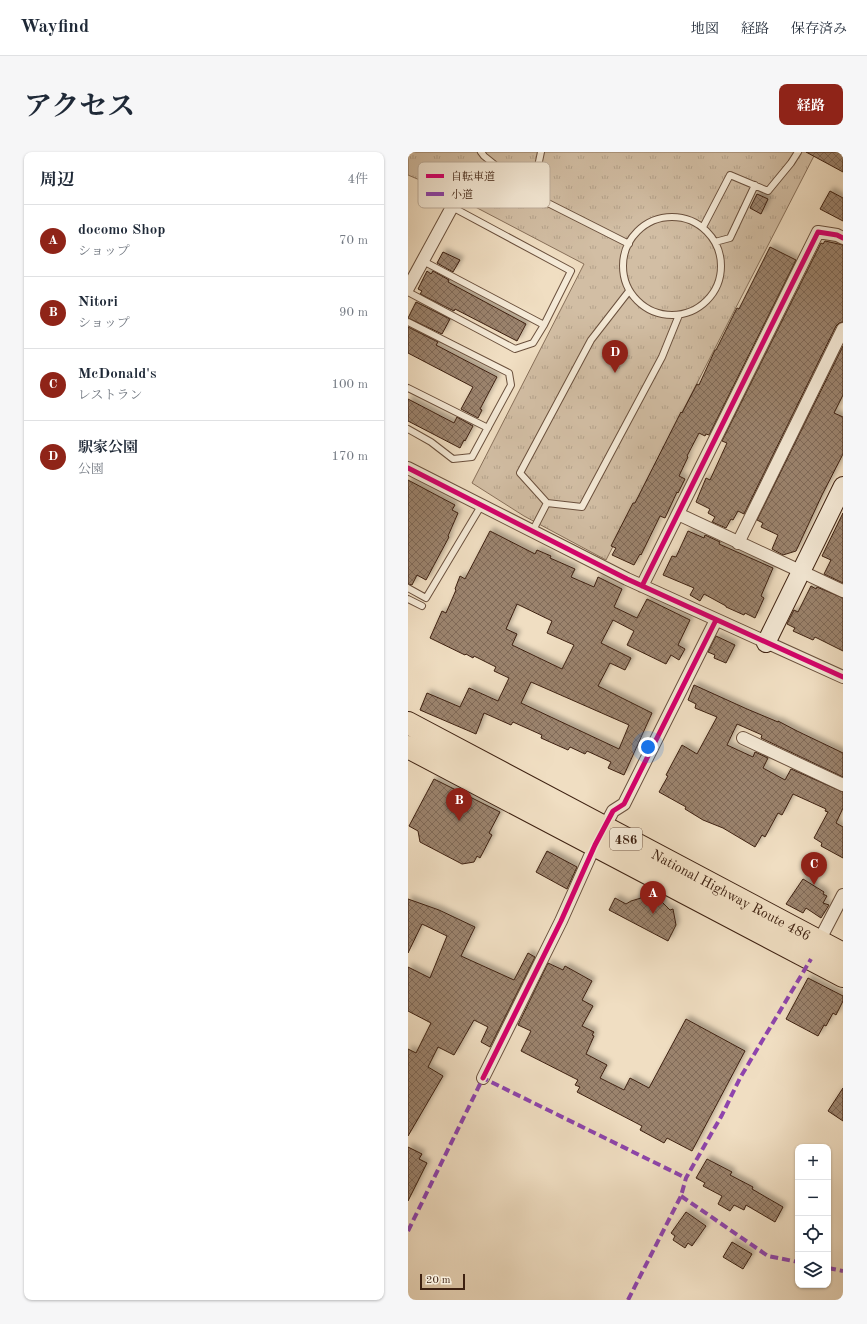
<!DOCTYPE html>
<html lang="ja">
<meta charset="utf-8">
<style>
body{margin:0;font-family:"Old Standard TT","Noto Serif JP",serif;background:#f6f6f7;color:#1f2937}
.controls{position:absolute;right:12px;bottom:12px;display:grid;overflow:hidden;border-radius:8px;box-shadow:0 1px 3px #0004}
.controls button{width:36px;height:36px;display:grid;place-items:center;padding:0;border:0;border-bottom:1px solid #e0e1e3;background:#fff;color:#1f2937;font:20px sans-serif}
.scale{position:absolute;left:12px;bottom:10px;width:45px;box-sizing:border-box;padding-left:4px;border:2px solid #3e2111;border-top:0;font-size:11px;line-height:14px;white-space:nowrap;color:#3e2111;-webkit-text-stroke:3px #f5ead7;paint-order:stroke}
.you{position:absolute;left:240px;top:595px;width:14px;height:14px;margin:-10px;border:3px solid #fff;border-radius:50%;background:#1a73e8;box-shadow:0 0 0 6px #1a73e833}
.badge{display:grid;place-items:center;width:26px;height:26px;border-radius:50%;background:#8f2418;color:#fff;font-size:13px;font-weight:700}
.pin{position:absolute;translate:-50% -33px;filter:drop-shadow(0 1px 2px #0008)}
.pin::after{content:'';position:absolute;top:21px;width:14px;height:12px;background:inherit;clip-path:polygon(0 0,100% 0,50% 100%)}
.list{margin:0;padding:0;list-style:none}
h2{display:flex;justify-content:space-between;align-items:center;height:52px;margin:0;padding:0 16px;font-size:17px}
h2 small{font-size:13px;font-weight:400;color:#747a83}
.list li{display:grid;grid-template-columns:26px 1fr auto;gap:12px;align-items:center;box-sizing:border-box;height:72px;padding:0 16px;border-top:1px solid #e0e1e3}
.list b{display:block;font-size:15px;white-space:nowrap}
.list p{margin:0;font-size:13px;white-space:nowrap;color:#747a83}
.list em{font-size:13px;font-style:normal;color:#747a83}
.icon{flex:none;width:22px;height:22px;fill:none;stroke:currentColor;stroke-width:2;stroke-linecap:round;stroke-linejoin:round}
.map{position:relative;flex:none;width:435px;height:1148px;overflow:hidden;border-radius:8px}
header{display:flex;align-items:center;gap:24px;box-sizing:border-box;height:56px;padding:0 20px;background:#fff;border-bottom:1px solid #e0e1e3}
header strong{font-size:19px}
nav{display:flex;gap:22px;margin-inline-start:auto;font-size:14px}
.intro{display:flex;align-items:center;justify-content:space-between;box-sizing:border-box;height:96px;padding:0 24px}
h1{margin:0;font-size:28px}
.button{padding:10px 18px;border-radius:8px;background:#8f2418;color:#fff;font-size:14px;font-weight:700}
main{display:flex;gap:24px;padding:0 24px}
aside{flex:1;background:#fff;border-radius:8px;box-shadow:0 1px 3px #0004}
.map>svg:first-child{display:block}
.grass{fill:url(#grass-tufts);stroke:#88705a}
.building{fill:url(#building-cross-hatch);stroke:#3e2111;fill-rule:evenodd;filter:url(#shadow)}
.lines{fill:none;stroke-linecap:round;stroke-linejoin:round}
.lane-casing{stroke:#6a503d;stroke-width:8}
.street-casing{stroke:#6a503d;stroke-width:14}
.secondary-casing{stroke:#3e2111;stroke-width:20}
.highway-casing{stroke:#3e2111;stroke-width:24}
.lane{stroke:#f5ead7;stroke-width:6}
.street{stroke:#f5ead7;stroke-width:12}
.secondary{stroke:#f5ead7;stroke-width:18}
.highway{stroke:#f0dec2;stroke-width:22}
.quiet{stroke:#8e44ad;stroke-width:4;stroke-dasharray:8 4;stroke-linecap:butt}
.cycleway-casing{stroke:#f5ead7;stroke-width:8}
.cycleway{stroke:#d6006c;stroke-width:5}
.labels{text-anchor:middle;stroke-width:3;stroke-linejoin:round;paint-order:stroke}
.shield{fill:#f5ead7;stroke:#755d4c;stroke-width:1}
.shield-label{font-size:13px;font-weight:bold;fill:#3e2111}
.street-label{font-size:14px;fill:#3e2111;stroke:#f5ead7}
.key{fill:#f5ead7;stroke:#beae9c;stroke-width:1}
.key-label{font-size:11px;fill:#3e2111}
</style>
<header>
<strong>Wayfind</strong>
<nav><a>地図</a><a>経路</a><a>保存済み</a></nav>
</header>
<div class="intro"><h1>アクセス</h1><a class="button">経路</a></div>
<main>
<aside>
<h2>周辺<small>4件</small></h2>
<ul class="list">
<li><span class="badge">A</span><div><b>docomo Shop</b><p>ショップ</p></div><em>70 m</em></li>
<li><span class="badge">B</span><div><b>Nitori</b><p>ショップ</p></div><em>90 m</em></li>
<li><span class="badge">C</span><div><b>McDonald's</b><p>レストラン</p></div><em>100 m</em></li>
<li><span class="badge">D</span><div><b>駅家公園</b><p>公園</p></div><em>170 m</em></li>
</ul>
</aside>
<div class="map">
<svg width="435" height="1148" viewBox="0 0 435 1148">
<defs>
<pattern id="grass-tufts" width="24" height="20" patternUnits="userSpaceOnUse"><rect width="24" height="20" fill="#d2bea4"/><path d="M3 7l-1-3M5 7V3M7 7l1-3M15 17l-1-3M17 17v-4M19 17l1-3" fill="none" stroke="#b5a38c"/></pattern>
<pattern id="building-cross-hatch" width="8" height="8" patternUnits="userSpaceOnUse"><rect width="8" height="8" fill="#9b836d"/><path d="M0 0l8 8M0 8l8-8" fill="none" stroke="#806b58"/></pattern>
<filter id="shadow"><feDropShadow dx="3.5" dy="-3.5" stdDeviation="2" flood-color="#0004"/></filter>
</defs>
<rect width="100%" height="100%" fill="#f0dec2"/>
<filter id="stains"><feTurbulence type="fractalNoise" baseFrequency=".005" numOctaves="4"/><feColorMatrix values="0 0 0 0 .2 0 0 0 0 .09 0 0 0 0 .02 0 0 0 .5 -.17"/></filter>
<radialGradient id="worn" r=".72"><stop offset=".6" stop-color="#630" stop-opacity="0"/><stop offset="1" stop-color="#630" stop-opacity=".3"/></radialGradient>
<path class="grass" d="M0 0H408L198 408 116 364 64 331 176 112 33 37 0 23Z"/>
<path class="building" d="M398 0H435V20Z
M422 39 435 46V69L412 57Z
M349 42 360 47 353 62 342 56Z
M417 89 435 93V170L431 171 428 174 336 362 330 359 325 368 323 367 318 376 304 370 307 365 300 361 302 357 288 350 298 326 302 328 319 291 314 289 413 91 415 92Z
M362 95 388 108 301 283 298 282 297 284 291 281 279 304 280 305 271 324 277 327 270 341 269 340 257 366 252 364 233 403 232 402 226 413 204 403 208 396 203 394 225 351H227L273 260 274 261 289 232 291 233 307 198H308L329 156 331 157Z
M35 100 52 108 45 120 29 111Z
M19 119 23 122 25 119 41 128 40 130 118 172 109 189 47 157 46 159 12 142 14 139 10 137Z
M8 150 42 167 34 182 0 166Z
M0 175 30 190 28 193 89 225 72 257 74 258 70 266 53 257 65 235 0 201Z
M435 194V243L426 261 435 265V302L414 343 388 399 375 403 364 397 370 383 353 375 355 371 349 368Z
M0 247 46 271 49 265 65 274 57 289 56 288 52 296 0 269Z
M0 328 47 353 44 358 50 361 40 384 41 385 18 428 9 423 4 433 0 432Z
M435 361V431L416 422 423 408 414 404Z
M82 379 127 402 129 398 143 404 142 406 167 417 163 425 186 435 190 425 214 437 206 455 229 466 239 447 282 468 270 493 277 497 271 508 263 503 258 512 219 493 226 479 205 468 193 491 223 506 217 518 202 511 190 534 244 561 216 623 200 616 203 610 179 599 177 602 162 595 160 598 133 586 134 583 105 570 103 573 76 561 68 582 12 558 19 541 52 555 61 536 90 549 101 526 86 519 88 515 66 504 65 506 58 502 57 503 22 486 34 459 38 461 48 438 47 437 52 424 57 427ZM109 452 144 469 139 481 166 493 154 517 104 493 109 482 98 477ZM123 530 221 573 211 597 113 551Z
M280 379 296 386 297 383 312 390 311 392 365 416 353 444 356 446 347 466 337 461 336 463 318 455V454L296 442 292 449 282 443 286 436 255 423 264 404 268 405Z
M403 434 408 437 409 435 435 446V499L407 485 405 488 385 479 387 476 379 472 386 458 390 460Z
M308 484 327 493 318 511 306 506 307 503 300 500Z
M286 533 339 557 370 570V569L389 579 435 601V625L353 586 354 583 329 572 319 593 345 605 347 600 360 606 355 616 377 628 383 617 435 640V656L428 671 435 675V706L413 694 414 691 406 686 420 660 417 659 418 657 385 642 374 663 370 661 357 685 354 683 347 695 315 676 295 668 277 657 278 655 251 640 260 624 258 623 274 593 289 602 309 565 287 556 288 552 280 548Z
M26 627 92 660 81 681 84 683 72 706 69 704 66 710 54 712 12 690 10 679 1 674Z
M139 699 169 715 159 737 128 720Z
M395 727 416 740 415 742 419 744 415 751 421 753 413 766 398 756 395 761 378 752Z
M233 742 252 748 262 758 265 757 268 773 260 789 201 758 207 746 218 752 223 749 233 746Z
M0 747 31 758 67 775 53 804 106 828 120 801 127 805 82 895 73 890 80 875 66 868 46 903 30 895 20 915 35 924 0 984V897L8 901 23 871 0 859V815L22 826 39 784 14 772 0 801Z
M140 811 155 818 157 814 184 829 174 848 185 854 174 874 186 880 184 883 186 884 178 902 199 913 192 926 216 938 222 926 241 936 278 867 337 899 284 999 259 986 256 991 232 978 234 974 169 940 172 935 167 933 170 928 113 899 123 879 110 873Z
M400 826 435 844V849L428 863 425 861 418 874 416 873 410 884 378 867Z
M435 936V969L420 959Z
M0 995 14 1002 11 1007 19 1011 0 1049Z
M299 1007 324 1020 322 1023 345 1035 344 1037 375 1055 367 1070 338 1053 336 1058 326 1053 322 1059 310 1052 314 1044 295 1034 297 1031 288 1026Z
M278 1060 298 1074 284 1094 280 1091 277 1096 265 1088 267 1084 263 1081Z
M324 1090 344 1102 335 1117 315 1105Z"/>
<g class="lines">
<defs>
<path id="lane" d="M73 0 76 4 124 43 221 92
M124 43 133 0
M215 114a49 49 0 1 1 98 0a49 49 0 1 1-98 0Z
M295 75 322 23 360 39 383 11 390 0
M307 90 322 86 347 33
M15 109 136 173 163 119 44 55
M0 140 107 197 125 191 136 173
M0 170 101 221 103 233 64 305 45 307 23 290 0 277
M0 236 80 276
M139 351 112 321 183 188 221 139
M124 380 139 351 174 355 254 205 271 163
M0 436 18 446 73 354
M0 447 14 454"/>
<path id="street" d="M0 136 44 55
M0 316 219 427 435 525
M270 362 435 439
M330 391 435 177
M234 434 410 80 429 83 435 86
M335 586 435 633
M409 793 435 743
M75 926 153 769 187 693 205 659 216 652 308 468"/>
<path id="secondary" d="M358 491 435 334"/>
<g id="highway">
<path id="s1" d="M0 571 435 802"/>
<path d="M0 595 435 824"/>
</g>
</defs>
<use href="#lane" class="lane-casing"/>
<use href="#street" class="street-casing"/>
<use href="#secondary" class="secondary-casing"/>
<use href="#highway" class="highway-casing"/>
<use href="#lane" class="lane"/>
<use href="#street" class="street"/>
<use href="#secondary" class="secondary"/>
<use href="#highway" class="highway"/>
<path class="quiet" d="M273 1044 360 1104 390 1110
M0 1079 75 926 278 1026
M420 1116 435 1119
M220 1148 273 1044 278 1026 314 963 332 926 403 807"/>
<defs>
<path id="cycleway" d="M0 316 219 427 435 525
M234 434 410 80 429 83 435 86
M75 926 153 769 187 693 205 659 216 652 308 468"/>
</defs>
<use href="#cycleway" class="cycleway-casing"/>
<use href="#cycleway" class="cycleway"/>
</g>
<g class="labels">
<rect class="shield" x="202" y="676" width="32" height="22" rx="3"/>
<g class="shield-label">
<text x="218" y="692">486</text>
</g>
<g class="street-label">
<text dy="5" stroke="none"><textPath href="#s1" startOffset="366">National Highway Route 486</textPath></text>
</g>
</g>
<rect x="10" y="10" width="132" height="46" rx="6" class="key"/>
<rect x="18" y="22" width="18" height="4" fill="#d6006c"/>
<rect x="18" y="40" width="18" height="4" fill="#8e44ad"/>
<g class="key-label">
<text x="43" y="28">自転車道</text>
<text x="43" y="46">小道</text>
</g>
<rect width="100%" height="100%" filter="url(#stains)"/>
<rect width="100%" height="100%" fill="url(#worn)"/>
</svg>
<div class="controls">
<button>+</button>
<button>−</button>
<button><svg class="icon" aria-label="locate" viewBox="0 0 24 24"><circle cx="12" cy="12" r="6"/><path d="M12 2v4M12 18v4M2 12h4M18 12h4"/></svg></button>
<button><svg class="icon" aria-label="layers" viewBox="0 0 24 24"><path d="M12 4l9 5-9 5-9-5zM3 14l9 5 9-5"/></svg></button>
</div>
<div class="scale">20 m</div>
<div class="you"></div>
<div class="pin badge" style="left:245px;top:762px">A</div>
<div class="pin badge" style="left:51px;top:669px">B</div>
<div class="pin badge" style="left:406px;top:733px">C</div>
<div class="pin badge" style="left:207px;top:221px">D</div>
</div>
</main>
